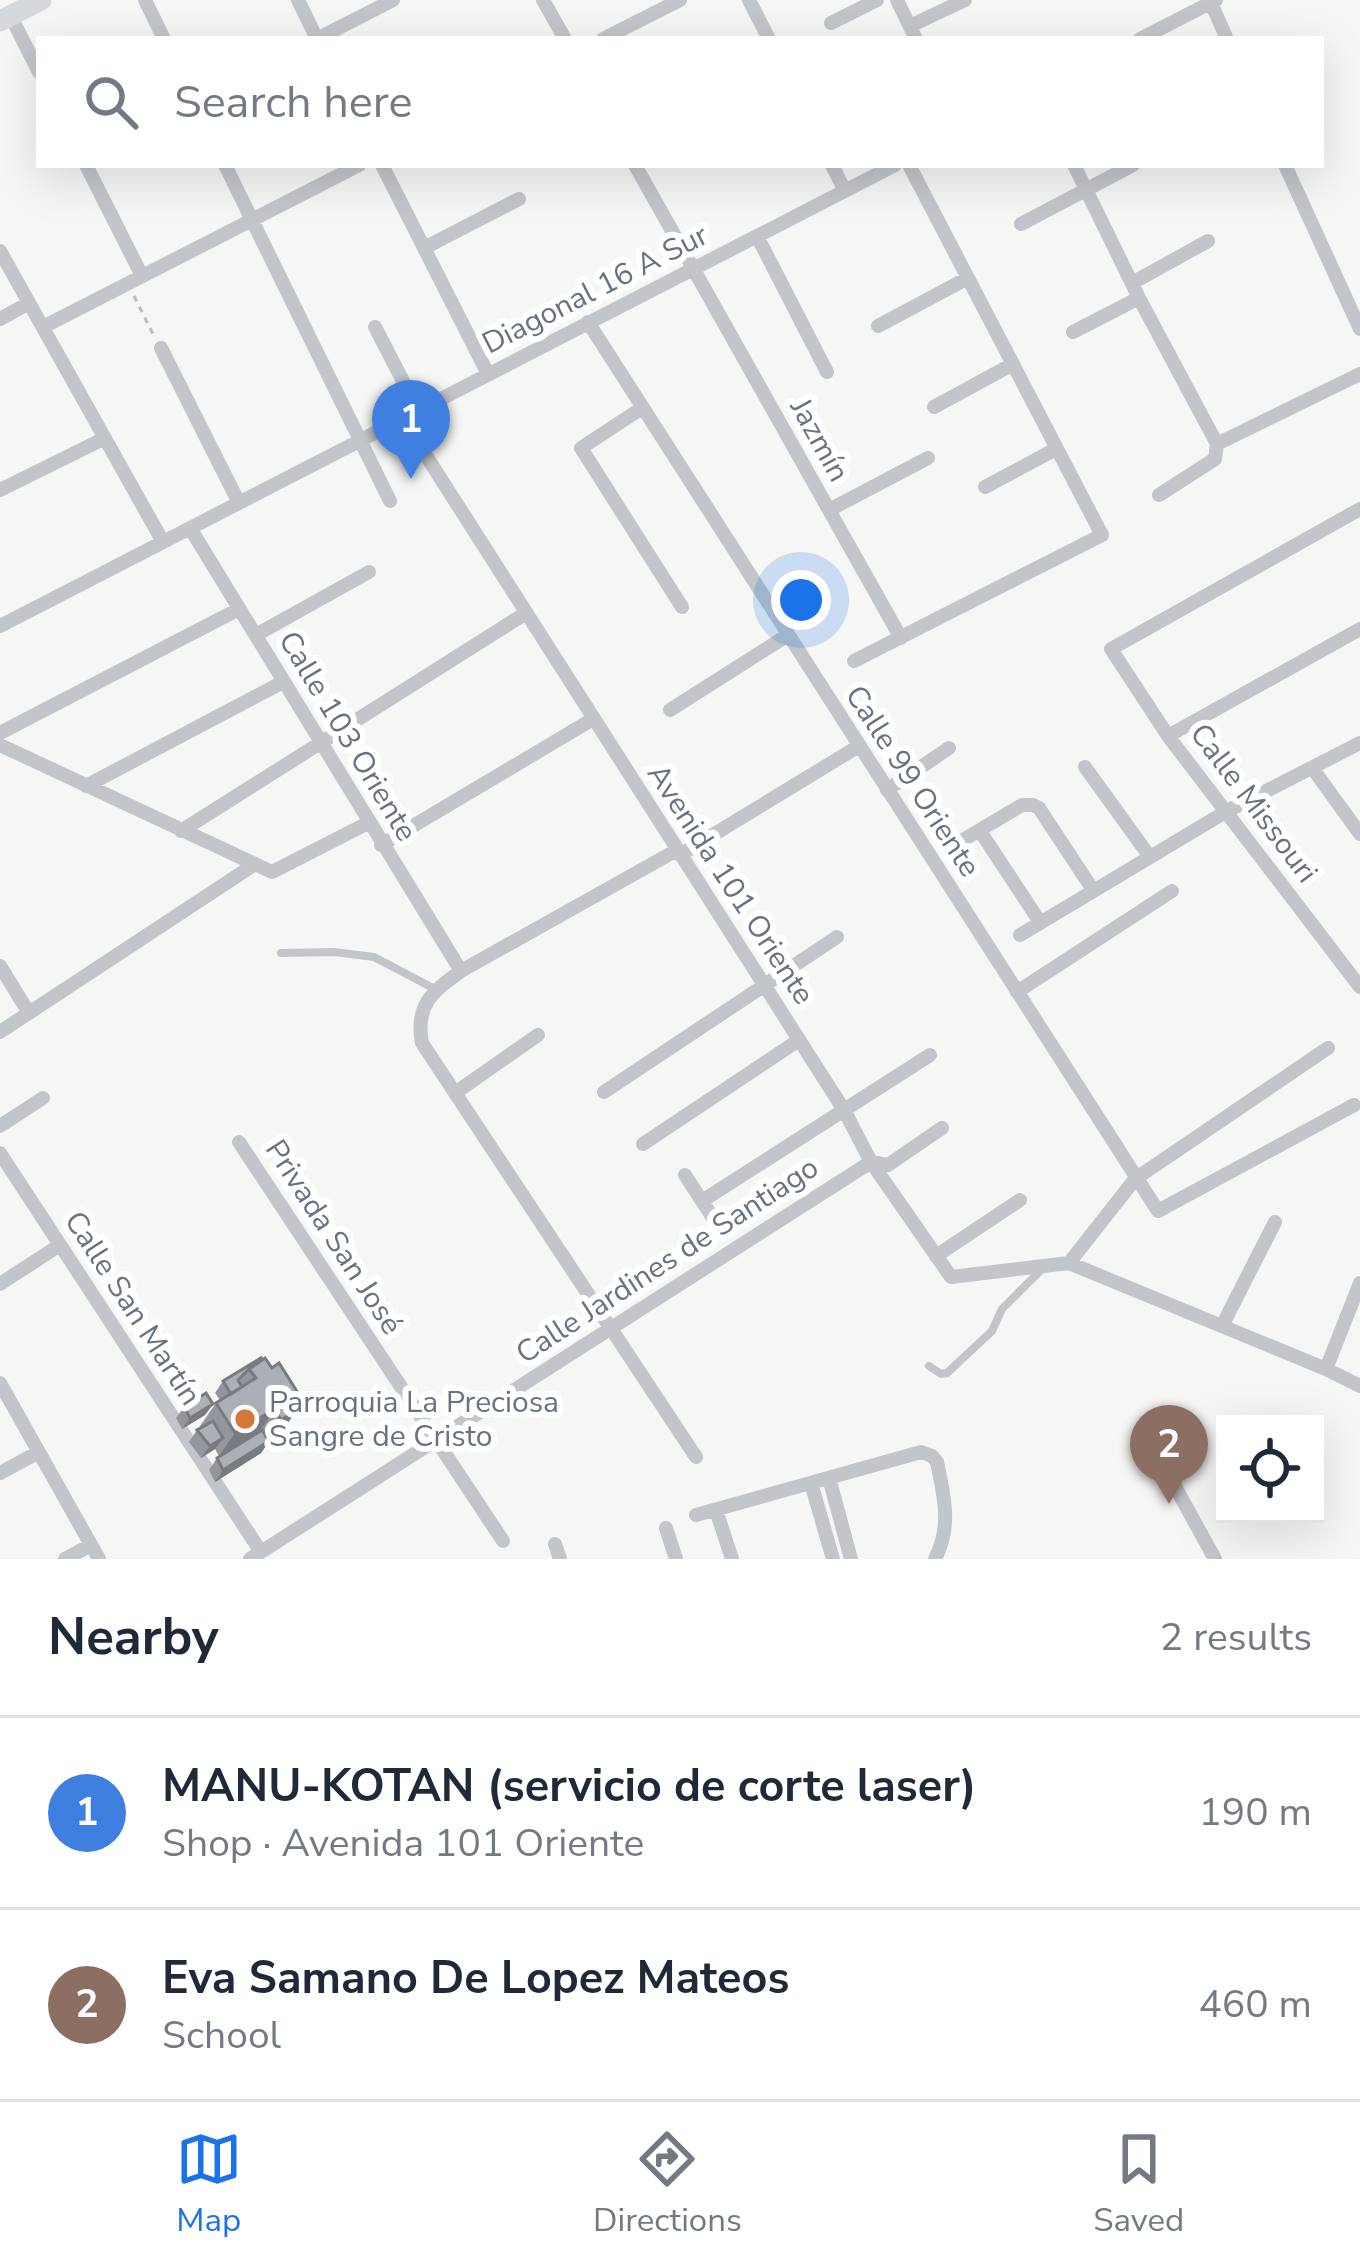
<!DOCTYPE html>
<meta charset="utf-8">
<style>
body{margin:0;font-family:"Nunito Sans",sans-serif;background:#f6f6f7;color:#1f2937}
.controls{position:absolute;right:36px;bottom:36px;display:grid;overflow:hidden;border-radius:0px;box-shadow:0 12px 48px #0002}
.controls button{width:108px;height:108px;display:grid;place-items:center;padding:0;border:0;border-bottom:3px solid #e0e1e3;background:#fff;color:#1f2937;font:60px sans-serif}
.you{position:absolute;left:801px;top:600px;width:42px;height:42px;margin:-30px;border:9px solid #fff;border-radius:50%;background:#1a73e8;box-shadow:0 0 0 18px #1a73e833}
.badge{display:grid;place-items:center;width:78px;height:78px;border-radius:50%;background:#1a73e8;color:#fff;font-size:39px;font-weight:700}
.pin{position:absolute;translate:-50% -99px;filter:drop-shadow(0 3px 6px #0008)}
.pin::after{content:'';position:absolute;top:63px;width:42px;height:36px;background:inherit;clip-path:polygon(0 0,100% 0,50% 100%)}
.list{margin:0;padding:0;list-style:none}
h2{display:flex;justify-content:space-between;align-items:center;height:156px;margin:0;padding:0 48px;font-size:51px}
h2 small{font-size:39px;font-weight:400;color:#747a83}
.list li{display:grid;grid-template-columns:78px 1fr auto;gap:36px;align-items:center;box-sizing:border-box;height:192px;padding:0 48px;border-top:3px solid #e0e1e3}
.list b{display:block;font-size:45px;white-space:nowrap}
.list p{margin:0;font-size:39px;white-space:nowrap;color:#747a83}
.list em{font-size:39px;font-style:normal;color:#747a83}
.icon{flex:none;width:66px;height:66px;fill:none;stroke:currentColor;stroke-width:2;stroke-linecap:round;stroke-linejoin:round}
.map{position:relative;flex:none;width:1360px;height:1559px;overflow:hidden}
.search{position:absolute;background:#fff;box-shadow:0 12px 48px #0002;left:36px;right:36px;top:36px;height:132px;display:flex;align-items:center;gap:30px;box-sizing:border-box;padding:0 42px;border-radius:0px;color:#747a83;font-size:45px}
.sheet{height:540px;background:#fff}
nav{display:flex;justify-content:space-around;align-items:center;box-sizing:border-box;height:168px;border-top:3px solid #e0e1e3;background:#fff;font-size:33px;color:#747a83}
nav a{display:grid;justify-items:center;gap:6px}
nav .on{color:#1a73e8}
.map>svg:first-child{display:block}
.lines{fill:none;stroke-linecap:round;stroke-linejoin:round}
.path{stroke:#babcbf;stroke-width:3;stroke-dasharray:6 6;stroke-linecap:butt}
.lane{stroke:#c2c5c9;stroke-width:8}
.street{stroke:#c2c5c9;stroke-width:14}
.secondary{stroke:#d5d8dc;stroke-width:21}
.wall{fill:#93979d}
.shaded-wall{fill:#787b80}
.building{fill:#abb0b7;stroke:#787b80;stroke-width:3}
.poi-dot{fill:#d37838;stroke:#fff;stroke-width:4.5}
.labels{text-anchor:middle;stroke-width:12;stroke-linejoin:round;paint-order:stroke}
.street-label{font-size:30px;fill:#687282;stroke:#fff}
.poi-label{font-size:30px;fill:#687282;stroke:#fff;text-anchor:start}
</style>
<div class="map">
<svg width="1360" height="1559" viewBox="0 0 1360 1559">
<rect width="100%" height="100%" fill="#f6f7f4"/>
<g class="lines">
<path class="path" d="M134 296 154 336"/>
<path class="lane" d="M281 953 334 952 374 957 435 989
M929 1366 941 1374 947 1373 992 1331 1002 1309 1044 1267"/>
<path class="street" d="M145 0 164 39
M298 0 317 39
M543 0 565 39
M749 0 769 39
M897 0 916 39
M1211 3 1227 39
M10 15 39 72
M831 23 877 0
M910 26 965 0
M317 39 393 0
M603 39 680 0
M1140 39 1216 0
M86 165 142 276
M225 165 390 501
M382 165 488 374
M635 165 901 638
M832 165 845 191
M1074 165 1139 298 1217 444
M1285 165 1360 329
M1021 224 1133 165
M757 236 827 372
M424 248 519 199
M0 251 163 542
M1132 283 1208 241
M0 319 29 303
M588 322 1158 1211 1354 1105
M878 326 968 278
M43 327 359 165
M375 327 418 410
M1073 332 1139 298
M161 348 239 503
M934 407 1013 364
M642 408 581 448 682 607
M402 418 844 1110 871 1162 951 1277 1069 1263 1326 1369 1360 1386
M1217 444 1360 374
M985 487 1056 449
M0 490 105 438
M1159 495 1215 459 1217 444
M1360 509 1111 649 1168 736 1360 987
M829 510 928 458
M190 528 461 971
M0 626 895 165
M256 635 369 572
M854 661 1102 535 909 165
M670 710 788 635
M0 733 239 609
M1168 736 1360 629
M0 745 272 872 368 823
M1085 767 1150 857
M1313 769 1360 834
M86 786 283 682
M887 790 949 748
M181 831 526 613
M980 831 1040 922
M381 845 593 719
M953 846 1022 805H1033L1039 808 1093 890
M677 850 461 971C432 992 415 1005 422 1043L696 1457
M680 855 859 746
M1020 935 1227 811 1360 743
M0 966 29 1013
M1017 992 1172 891
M0 1032 255 864
M604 1092 837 937
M455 1093 538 1035
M0 1126 43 1098
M239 1142 503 1541
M643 1144 799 1040
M0 1153 261 1552
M871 1162 888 1165 942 1128
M685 1175 717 1224
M702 1201 930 1055
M936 1256 1020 1200
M1069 1263 1135 1179 1328 1048
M0 1284 60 1245
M1222 1326 1275 1222
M1326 1369 1360 1283
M0 1383 99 1559
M1145 1432 1215 1559
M0 1473 39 1452
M829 1478 851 1559
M811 1483 833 1559
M716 1510 732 1559
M696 1515 921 1452 932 1456 937 1462C944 1496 952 1526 935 1559
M666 1528 676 1559
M555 1544 560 1559
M65 1559 91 1545
M250 1559 871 1162"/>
<path class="secondary" d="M0 21 41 0"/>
</g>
<path class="wall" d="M261 1358 298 1393 292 1402 281 1433 269 1441 261 1453 215 1482 209 1470 217 1458 259 1432 219 1456 215 1449 201 1458 189 1442 197 1430 201 1428 200 1426 216 1403 220 1400 215 1393 223 1381Z
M213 1404 205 1415 182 1429 176 1418 184 1407Z"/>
<path class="shaded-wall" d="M213 1404 205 1415 182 1429 190 1418Z
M275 1409 259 1432 219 1456 235 1433Z
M297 1410 281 1433 265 1443 281 1420Z
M223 1438 215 1449 201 1458 210 1446Z
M269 1441 261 1453 215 1482 223 1470Z"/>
<path class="building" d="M261 1358 262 1360 249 1369 238 1380 242 1387 231 1394 223 1381Z
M265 1358 272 1368 279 1363 298 1393 290 1398 297 1410 281 1420 275 1409 235 1433 216 1403 256 1378 249 1369Z
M206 1393 213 1404 190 1418 184 1407Z
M213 1421 223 1438 210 1446 197 1430Z
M262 1430 269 1441 223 1470 217 1458Z"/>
<circle class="poi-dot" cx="245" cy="1419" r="12"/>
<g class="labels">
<g class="street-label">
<text transform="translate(595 289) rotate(-27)" y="10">Diagonal 16 A Sur</text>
<text transform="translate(820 440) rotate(61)" y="10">Jazmín</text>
<text transform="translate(348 736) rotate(59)" y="10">Calle 103 Oriente</text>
<text transform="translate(913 781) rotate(57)" y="10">Calle 99 Oriente</text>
<text transform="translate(1254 803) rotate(53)" y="10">Calle Missouri</text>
<text transform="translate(731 884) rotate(57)" y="10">Avenida 101 Oriente</text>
<text transform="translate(334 1237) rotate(57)" y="10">Privada San José</text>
<text transform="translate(667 1260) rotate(-33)" y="10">Calle Jardines de Santiago</text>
<text transform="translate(133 1308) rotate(57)" y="10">Calle San Martín</text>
</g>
<g class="poi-label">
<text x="269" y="1412">Parroquia La Preciosa<tspan x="269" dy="34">Sangre de Cristo</tspan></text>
</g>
</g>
</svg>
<div class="controls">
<button><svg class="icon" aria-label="locate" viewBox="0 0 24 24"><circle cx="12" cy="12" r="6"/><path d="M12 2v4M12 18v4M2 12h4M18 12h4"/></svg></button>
</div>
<div class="you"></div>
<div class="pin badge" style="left:411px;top:479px;background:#3f7fe0">1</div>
<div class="pin badge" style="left:1169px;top:1504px;background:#8d6e63">2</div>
<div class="search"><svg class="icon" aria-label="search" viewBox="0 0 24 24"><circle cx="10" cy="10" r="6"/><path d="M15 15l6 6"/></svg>Search here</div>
</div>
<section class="sheet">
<h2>Nearby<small>2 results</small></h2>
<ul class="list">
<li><span class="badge" style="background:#3f7fe0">1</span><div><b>MANU-KOTAN (servicio de corte laser)</b><p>Shop · Avenida 101 Oriente</p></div><em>190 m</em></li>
<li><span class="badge" style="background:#8d6e63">2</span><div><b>Eva Samano De Lopez Mateos</b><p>School</p></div><em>460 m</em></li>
</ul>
</section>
<nav>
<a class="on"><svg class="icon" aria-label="map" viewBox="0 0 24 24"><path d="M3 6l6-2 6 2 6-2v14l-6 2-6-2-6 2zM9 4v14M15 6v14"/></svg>Map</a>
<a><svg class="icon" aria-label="directions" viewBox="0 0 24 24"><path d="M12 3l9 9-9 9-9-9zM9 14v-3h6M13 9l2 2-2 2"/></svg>Directions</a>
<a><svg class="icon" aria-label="saved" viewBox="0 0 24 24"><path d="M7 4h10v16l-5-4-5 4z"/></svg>Saved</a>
</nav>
